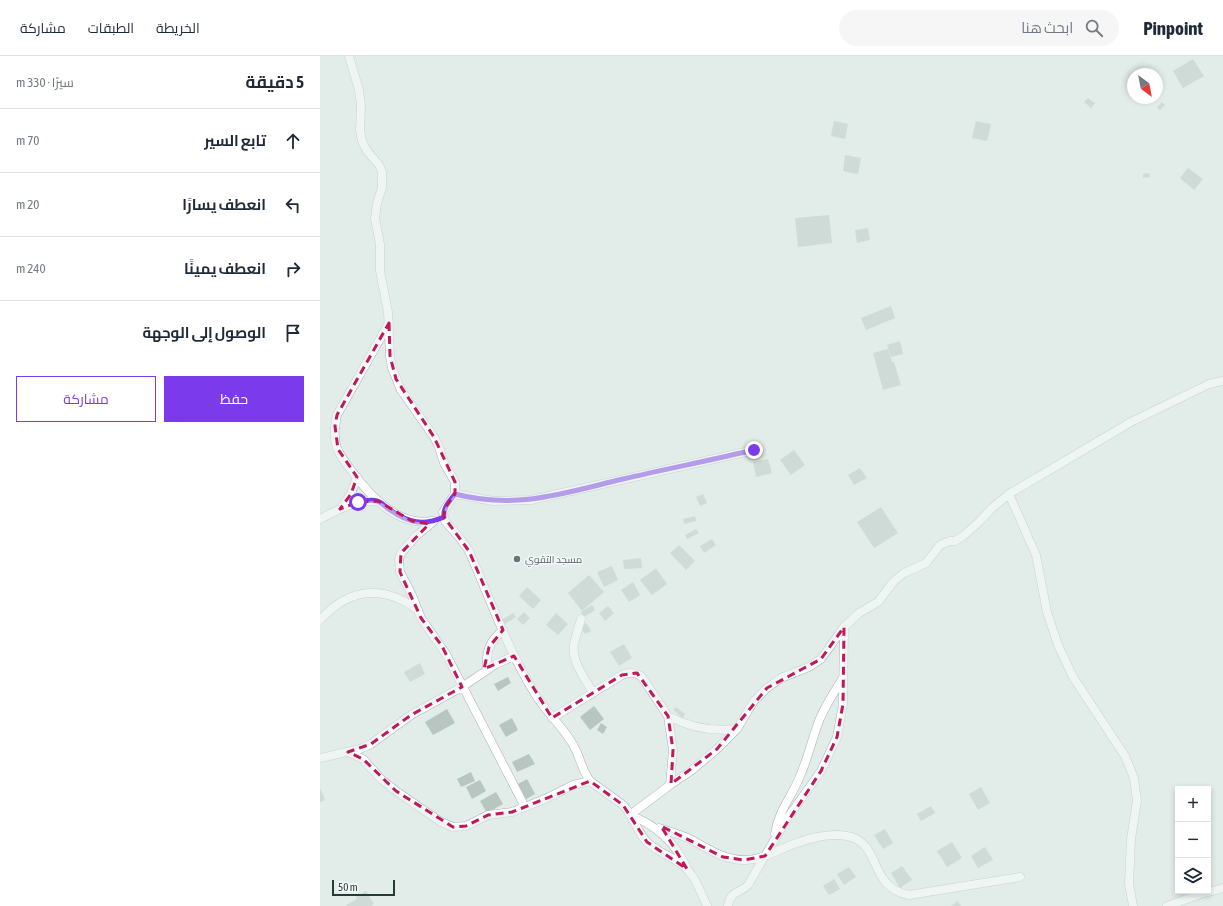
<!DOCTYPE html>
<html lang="ar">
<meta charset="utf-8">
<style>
body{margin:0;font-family:"Asap Condensed",Cairo,sans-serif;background:#f6f6f7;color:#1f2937;direction:rtl}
.controls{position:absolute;right:12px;bottom:12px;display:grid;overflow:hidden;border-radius:0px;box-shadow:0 2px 6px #0003}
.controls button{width:36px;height:36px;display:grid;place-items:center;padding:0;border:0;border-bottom:1px solid #e0e1e3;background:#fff;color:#1f2937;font:20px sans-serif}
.compass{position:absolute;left:807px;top:12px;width:36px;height:36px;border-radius:50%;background:#fff;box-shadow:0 2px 6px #0003;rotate:148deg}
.scale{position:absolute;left:12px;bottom:10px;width:63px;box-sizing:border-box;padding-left:4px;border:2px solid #233c39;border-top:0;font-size:11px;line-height:14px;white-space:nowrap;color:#233c39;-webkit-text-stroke:3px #f3f8f6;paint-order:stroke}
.stop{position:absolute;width:12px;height:12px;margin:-9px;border:3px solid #7c3aed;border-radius:50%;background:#fff}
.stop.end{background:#7c3aed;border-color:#fff;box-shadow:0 1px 4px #0008}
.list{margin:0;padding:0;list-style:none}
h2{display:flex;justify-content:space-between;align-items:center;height:52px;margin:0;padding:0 16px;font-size:17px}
h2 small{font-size:13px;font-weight:400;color:#747a83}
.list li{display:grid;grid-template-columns:26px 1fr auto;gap:12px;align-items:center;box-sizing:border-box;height:64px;padding:0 16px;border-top:1px solid #e0e1e3}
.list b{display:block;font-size:15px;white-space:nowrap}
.list em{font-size:13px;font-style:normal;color:#747a83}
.actions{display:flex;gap:8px;padding:12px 16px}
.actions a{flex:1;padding:9px 0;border:1px solid #7c3aed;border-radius:0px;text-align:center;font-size:14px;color:#7c3aed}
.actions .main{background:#7c3aed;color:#fff}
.icon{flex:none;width:22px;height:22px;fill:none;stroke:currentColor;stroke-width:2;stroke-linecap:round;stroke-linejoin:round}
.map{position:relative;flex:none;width:903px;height:850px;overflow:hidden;direction:ltr}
header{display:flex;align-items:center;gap:24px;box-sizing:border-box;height:56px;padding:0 20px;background:#fff;border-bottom:1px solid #e0e1e3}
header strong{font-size:19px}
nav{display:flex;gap:22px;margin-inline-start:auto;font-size:14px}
.search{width:280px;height:36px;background:#f6f6f7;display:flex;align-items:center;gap:10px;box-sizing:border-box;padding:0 14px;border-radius:22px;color:#747a83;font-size:15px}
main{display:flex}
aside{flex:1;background:#fff}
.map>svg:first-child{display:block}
.building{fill:#b8c6c2}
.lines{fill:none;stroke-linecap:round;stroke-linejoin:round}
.street-casing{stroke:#a5b4b1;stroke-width:9}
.street{stroke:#fff;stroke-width:8}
.route{stroke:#7c3aed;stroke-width:5}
.marked{fill:none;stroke:#c2185b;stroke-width:3;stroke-dasharray:8 5;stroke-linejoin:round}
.worship-dot{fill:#6b7280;stroke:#f3f8f6;stroke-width:1.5}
.labels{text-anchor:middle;stroke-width:3;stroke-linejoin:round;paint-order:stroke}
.worship-label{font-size:10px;fill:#5b616d;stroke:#f3f8f6;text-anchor:start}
</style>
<header>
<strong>Pinpoint</strong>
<div class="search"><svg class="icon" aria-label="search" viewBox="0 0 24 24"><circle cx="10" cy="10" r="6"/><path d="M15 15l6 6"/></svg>ابحث هنا</div>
<nav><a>الخريطة</a><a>الطبقات</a><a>مشاركة</a></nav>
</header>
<main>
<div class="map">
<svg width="903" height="850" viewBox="0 0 903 850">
<rect width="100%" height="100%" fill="#e2ece9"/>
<path class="building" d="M873 3 884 20 863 32 853 15Z
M768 42 775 47 771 52 764 46Z
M842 46 845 49 840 54 837 51Z
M514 65 528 68 525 83 511 80Z
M656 65 671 68 667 85 652 82Z
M525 99 541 102 538 118 523 115Z
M868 112 883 123 874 134 860 122Z
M829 117 830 121 823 122V118Z
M509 159 512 187 478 191 475 162Z
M548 172 550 184 537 187 535 174Z
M571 250 575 262 546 274 541 262Z
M580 285 583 298 571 301 567 289Z
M568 293 572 306H574L581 329 563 334 553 297Z
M474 394 485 409 471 419 460 404Z
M448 403 452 417 436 421 433 406Z
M540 412 547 422 534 429 528 419Z
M383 438 387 447 380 450 376 441Z
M561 451 578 477 554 492 537 466Z
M375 460 376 465 364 468 363 463Z
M376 473 379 477 367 483 365 479Z
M392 483 396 489 384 497 380 490Z
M359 489 375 505 366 514 350 497Z
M321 502 322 512 304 513 303 504Z
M292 510 298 524 284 531 277 516Z
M336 512 347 528 332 539 320 524Z
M269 519 284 536 262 555 248 537Z
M313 526 320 539 309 546 301 534Z
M207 531 221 544 213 553 199 540Z
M272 549 275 554 264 561 261 556Z
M288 550 294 557 285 565 279 557Z
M204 556 210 562 203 569 197 563Z
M193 557 196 561 185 568 182 564Z
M236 557 248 568 238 579 226 569Z
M266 567 271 575 265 578 260 571Z
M304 588 312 602 299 610 290 596Z
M100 607 105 618 90 626 84 616Z
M188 621 191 627 178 635 174 628Z
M274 650 284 663 270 674 260 661Z
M356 651 365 658 363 662 353 654Z
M127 653 135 667 113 679 105 666Z
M192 662 198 674 186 681 179 669Z
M281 667 287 671 283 678 277 674Z
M209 698 215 708 197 716 192 706Z
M151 716 155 725 141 731 137 723Z
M207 723 215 738 206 743 198 728Z
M160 724 166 735 152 743 146 731Z
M661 731 670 747 658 754 649 738Z
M0 732 5 744 0 746Z
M176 736 183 748 167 757 160 745Z
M611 750 615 757 601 765 597 758Z
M565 773 573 787 563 793 554 779Z
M632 786 642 802 627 811 617 795Z
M665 791 673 804 658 812 651 800Z
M582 810 592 824 580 832 571 817Z
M529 811 536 821 524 829 517 818Z
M514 823 520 833 509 839 503 830Z
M46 835 54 848 51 850H27L26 849 37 843 36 841Z
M638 845 641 850H631Z"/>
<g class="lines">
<defs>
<path id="street" d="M29 0 39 34 41 49 40 75 42 85 47 95 59 109 62 116V132L57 147 55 163 60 188V215L68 256 70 300 72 312 81 334 114 381 119 391 124 407 135 426V438L123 456 125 465 139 481 149 495C170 543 188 594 215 638 226 656 242 670 252 687 260 699 261 713 270 725L303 749C313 759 316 774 326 785 334 794 346 798 357 805 374 815 379 833 387 850
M69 267 17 359C15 370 13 381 17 392 21 402 28 410 34 418 52 442 79 471 112 465
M135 438 173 445 211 444 434 394
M689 438 716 499 727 556 738 589 753 621 805 700 814 722 817 745 811 783 809 828 813 850
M22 451 31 438 37 421
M0 463C19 453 36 444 58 445
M114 465 96 480 81 497 79 503 80 516 91 537 101 562 126 598 205 751
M261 563C259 571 256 579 254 588 251 606 265 622 273 637
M0 564C29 532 63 528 98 554
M167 613C166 595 169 586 183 574
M348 660C371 672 392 676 417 673
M232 662 302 619C309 616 314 616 321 620L348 660 353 694 350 729
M28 696 43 703 61 723 76 735 121 766 133 771 146 770 168 759 192 756 225 743 253 729 270 725
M0 702 40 693 51 688 91 659 142 631 176 608 194 600
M339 772C349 775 358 778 368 782 386 791 402 804 424 804 438 804 451 798 464 792 483 784 506 776 527 780 562 786 548 832 589 839L700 821
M455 778C458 755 472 741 480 720 488 702 492 683 499 665 505 650 514 636 523 622
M366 810C354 785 336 769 310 759L350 729 372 714 397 693 417 673 434 645 447 632 461 622 489 611 501 603 524 571 539 557 558 546 574 525 584 517 606 507 620 489 630 485H635L643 480 658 467 672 452 689 438 811 366 889 328 903 325
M408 850C410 835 420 837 428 829L466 764 501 715 517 681 523 648 524 571
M847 850 881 838 903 832"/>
</defs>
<use href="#street" class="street-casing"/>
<use href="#street" class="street"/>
</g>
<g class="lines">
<path class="route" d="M38 446C44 445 52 443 57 445 62 446 66 452 70 454 89 467 103 470 124 461 123 451 130 445 135 438 197 454 244 437 303 423 347 413 391 404 434 394"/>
</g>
<path d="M0 0H903V850H0ZM69 267 70 300 76 323 114 381 135 426V438L125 452 124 461 149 495 183 574 169 591 164 613 194 600 232 662 302 619 317 617 348 660 353 694 351 728 397 693 447 632 501 603 524 571 523 648 517 681 501 715 445 800 424 804 403 801 341 770 367 813 327 786 303 749 270 725 192 756 168 759 146 770 133 771 76 735 43 703 28 696 51 688 91 659 142 631 122 590 101 562 80 516 81 497 109 468 92 465 58 445 38 446 20 453 31 438 37 421 18 393 15 370 17 359Z" fill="#e2ece9" fill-opacity=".55" fill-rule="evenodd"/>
<path class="marked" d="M69 267 70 300 76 323 114 381 135 426V438L125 452 124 461 149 495 183 574 169 591 164 613 194 600 232 662 302 619 317 617 348 660 353 694 351 728 397 693 447 632 501 603 524 571 523 648 517 681 501 715 445 800 424 804 403 801 341 770 367 813 327 786 303 749 270 725 192 756 168 759 146 770 133 771 76 735 43 703 28 696 51 688 91 659 142 631 122 590 101 562 80 516 81 497 109 468 92 465 58 445 38 446 20 453 31 438 37 421 18 393 15 370 17 359Z"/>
<circle class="worship-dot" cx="197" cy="503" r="4"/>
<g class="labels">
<g class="worship-label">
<text x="205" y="507">مسجد التقوي</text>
</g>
</g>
</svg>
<div class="controls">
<button>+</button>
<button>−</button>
<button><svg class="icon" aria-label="layers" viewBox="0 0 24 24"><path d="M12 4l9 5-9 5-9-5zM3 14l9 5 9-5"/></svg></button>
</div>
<svg class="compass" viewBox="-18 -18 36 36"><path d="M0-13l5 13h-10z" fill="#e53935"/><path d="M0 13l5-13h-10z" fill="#747a83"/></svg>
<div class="scale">50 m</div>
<div class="stop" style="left:38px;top:446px"></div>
<div class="stop end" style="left:434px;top:394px"></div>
</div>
<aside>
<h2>5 دقيقة<small>سيرًا · 330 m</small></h2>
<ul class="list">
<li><svg class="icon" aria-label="ahead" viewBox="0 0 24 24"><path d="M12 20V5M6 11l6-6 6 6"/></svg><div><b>تابع السير</b></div><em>70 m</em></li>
<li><svg class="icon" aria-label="left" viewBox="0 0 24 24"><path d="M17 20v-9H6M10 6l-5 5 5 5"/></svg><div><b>انعطف يسارًا</b></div><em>20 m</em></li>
<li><svg class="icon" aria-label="right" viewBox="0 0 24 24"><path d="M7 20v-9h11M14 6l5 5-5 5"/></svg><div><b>انعطف يمينًا</b></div><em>240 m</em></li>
<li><svg class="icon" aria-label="arrive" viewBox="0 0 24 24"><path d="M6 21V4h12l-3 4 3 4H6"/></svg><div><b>الوصول إلى الوجهة</b></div></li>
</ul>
<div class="actions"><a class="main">حفظ</a><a>مشاركة</a></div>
</aside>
</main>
